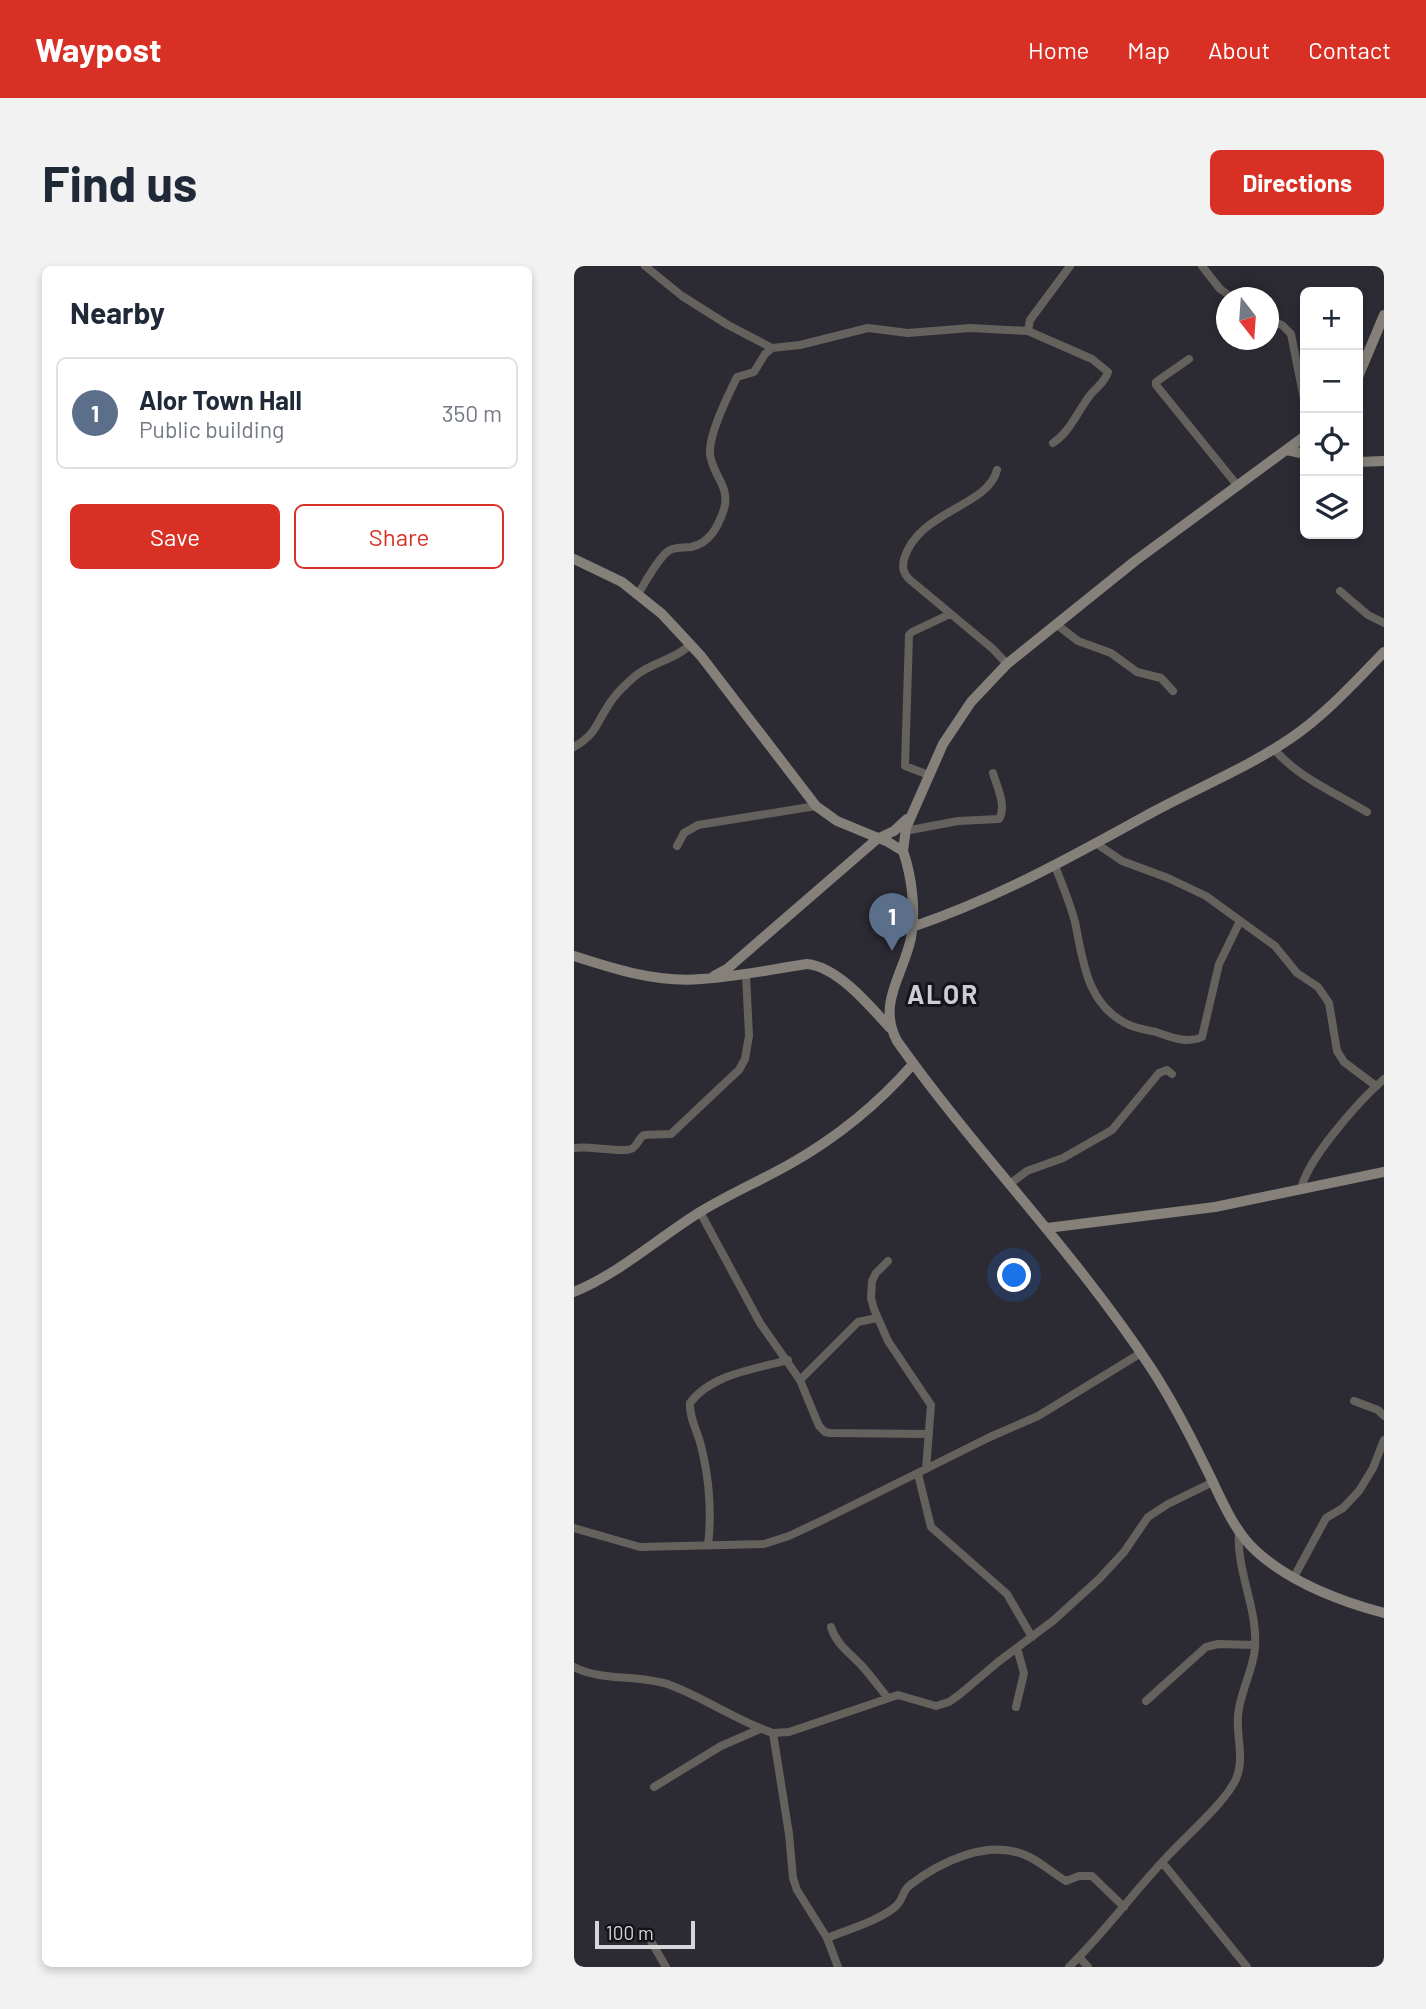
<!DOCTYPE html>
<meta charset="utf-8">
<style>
body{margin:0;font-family:Barlow,sans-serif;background:#f2f2f3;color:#1f2937}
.controls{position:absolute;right:21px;top:21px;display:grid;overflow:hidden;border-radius:10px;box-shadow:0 4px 10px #0003}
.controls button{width:63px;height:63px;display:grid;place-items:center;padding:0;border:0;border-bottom:2px solid #e0e1e3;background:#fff;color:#1f2937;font:35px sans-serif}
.compass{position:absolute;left:642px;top:21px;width:63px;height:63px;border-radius:50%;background:#fff;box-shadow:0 4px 10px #0003;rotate:163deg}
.scale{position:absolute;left:21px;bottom:18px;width:100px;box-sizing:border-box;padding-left:7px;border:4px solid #d6d5da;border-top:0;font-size:19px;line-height:24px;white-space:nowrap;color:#d6d5da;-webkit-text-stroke:5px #141317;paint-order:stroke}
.you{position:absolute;left:441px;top:1010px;width:24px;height:24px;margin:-18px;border:5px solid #fff;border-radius:50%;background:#1a73e8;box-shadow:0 0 0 10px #1a73e833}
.badge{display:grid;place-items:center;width:46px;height:46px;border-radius:50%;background:#d93025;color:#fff;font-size:23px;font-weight:700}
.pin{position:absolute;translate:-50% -58px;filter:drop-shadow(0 2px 4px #0008)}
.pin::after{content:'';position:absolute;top:37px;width:24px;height:21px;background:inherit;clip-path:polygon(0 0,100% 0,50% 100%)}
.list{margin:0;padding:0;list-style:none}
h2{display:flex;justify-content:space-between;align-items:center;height:91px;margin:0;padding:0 28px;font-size:30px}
h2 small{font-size:23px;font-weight:400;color:#747a83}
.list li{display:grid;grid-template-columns:46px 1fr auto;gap:21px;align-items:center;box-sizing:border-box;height:112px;margin:0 14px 14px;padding:0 14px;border:2px solid #e0e1e3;border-radius:10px}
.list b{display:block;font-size:26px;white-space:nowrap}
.list p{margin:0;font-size:23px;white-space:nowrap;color:#747a83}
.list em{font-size:23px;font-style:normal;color:#747a83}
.actions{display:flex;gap:14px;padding:21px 28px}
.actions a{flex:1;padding:16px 0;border:2px solid #d93025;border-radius:10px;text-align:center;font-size:24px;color:#d93025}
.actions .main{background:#d93025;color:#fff}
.icon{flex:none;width:38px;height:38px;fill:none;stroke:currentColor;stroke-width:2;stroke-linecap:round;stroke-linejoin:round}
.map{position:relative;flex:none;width:810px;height:1701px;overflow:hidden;border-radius:10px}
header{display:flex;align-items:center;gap:42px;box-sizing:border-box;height:98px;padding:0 35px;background:#d93025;color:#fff}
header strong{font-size:33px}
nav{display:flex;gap:38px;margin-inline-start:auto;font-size:24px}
.intro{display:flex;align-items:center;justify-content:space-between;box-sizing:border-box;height:168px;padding:0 42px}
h1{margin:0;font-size:49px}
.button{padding:18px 32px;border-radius:10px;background:#d93025;color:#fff;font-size:24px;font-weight:700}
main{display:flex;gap:42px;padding:0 42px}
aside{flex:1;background:#fff;border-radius:10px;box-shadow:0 4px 10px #0003}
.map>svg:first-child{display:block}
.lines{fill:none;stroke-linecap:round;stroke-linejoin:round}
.street{stroke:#65625e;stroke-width:8}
.secondary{stroke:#85817a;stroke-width:10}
.labels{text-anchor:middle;stroke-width:6;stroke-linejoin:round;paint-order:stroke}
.district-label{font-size:26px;font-weight:bold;letter-spacing:2px;fill:#cecbd7;stroke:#141317}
</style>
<header>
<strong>Waypost</strong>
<nav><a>Home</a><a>Map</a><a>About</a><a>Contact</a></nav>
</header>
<div class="intro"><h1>Find us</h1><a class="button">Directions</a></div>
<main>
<aside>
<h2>Nearby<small></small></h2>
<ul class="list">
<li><span class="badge" style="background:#5c6f8a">1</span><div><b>Alor Town Hall</b><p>Public building</p></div><em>350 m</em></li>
</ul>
<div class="actions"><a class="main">Save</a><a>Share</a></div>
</aside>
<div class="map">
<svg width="810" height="1701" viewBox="0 0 810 1701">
<rect width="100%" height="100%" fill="#2c2a33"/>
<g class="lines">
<path class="street" d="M71 0 108 30 154 59 198 82 226 79 294 62 334 67 396 62 454 65
M628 0 646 23 659 32
M694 54 708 59 717 68 731 138
M615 93 582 116V119L663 219
M479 177C497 165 504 144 517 128 523 121 531 116 534 106L518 93 454 65 456 54 496 0
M423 204C414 241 345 244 330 293 328 302 329 306 335 313L419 383 433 398
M766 325 794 349 810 357
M64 328C71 317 85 290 96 284 102 281 110 282 117 281 136 277 144 261 150 243 157 220 137 208 136 187 135 167 154 130 163 111L180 106 191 88 198 82
M482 358 504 375 537 387 563 406 587 412 599 425
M0 481C22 468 21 460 34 440 40 429 51 419 60 411 77 396 99 395 116 379
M700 483C723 511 762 527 793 546
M355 509 331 500 335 369 338 366 376 348
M331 565 384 555 425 553C433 540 423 521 419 507
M523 578 548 595 594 612 632 630 701 680 723 707 744 721 755 737 763 785 770 796 802 820
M103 580 110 567 124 559 242 540
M481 600C488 618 496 637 501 656 509 694 512 736 551 757 560 762 572 764 582 766 597 771 613 778 628 771L645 698 666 655
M0 882C13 879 52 888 59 882 64 878 65 872 70 869L97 868 152 816 165 804 171 793 175 770 172 709
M437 917 453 905 489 892 538 864 585 807 593 804 598 808
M727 924C732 894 786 834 810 813
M126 946 186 1057 226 1114 245 1160 251 1166 256 1167 355 1168
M314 995 302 1007 298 1015 297 1032 300 1043 314 1075 357 1139 352 1203
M226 1114 284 1056 303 1052
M780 1135 804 1144 810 1150
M344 1208 357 1261 433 1328 458 1371
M0 1262 66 1281 190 1278 215 1270 251 1253 416 1171 464 1150 567 1087
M134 1279C138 1248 135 1210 127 1180 124 1166 115 1152 116 1137 137 1108 182 1103 214 1094
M720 1311 752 1252 769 1242 785 1225 799 1202 810 1174
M257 1361C262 1378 276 1387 288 1400 297 1410 305 1421 313 1431
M0 1401C29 1416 65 1408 96 1419 131 1432 163 1455 199 1467L215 1466 324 1429 362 1440 375 1436 385 1429 424 1396 480 1354 525 1313 550 1286 574 1251 594 1238 639 1216
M572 1435 632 1381 644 1378 681 1379
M442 1441 450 1407 443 1382
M199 1467 215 1568 219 1612 223 1624 253 1672 264 1701
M80 1521 147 1480 186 1463
M588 1596 673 1701
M74 1670 92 1701
M253 1672C275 1663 302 1656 321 1641 329 1635 328 1625 336 1619 366 1596 413 1573 451 1589 466 1595 478 1607 492 1615L505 1610H518L550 1641
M505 1691 514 1701
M495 1701C530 1667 558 1628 591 1593 610 1572 652 1536 662 1513 671 1493 662 1470 664 1449 666 1426 679 1405 681 1382 684 1342 662 1305 665 1266"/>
<path class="secondary" d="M784 111 810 49
M713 184 731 188
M784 196 810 195
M0 293 48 316 88 348 127 390 242 540 263 555 314 576 329 585C338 611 342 645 337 672 329 710 303 737 323 775 403 888 501 986 577 1102 598 1134 616 1169 633 1204 647 1232 659 1264 682 1285 717 1317 765 1335 810 1347
M329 585 332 562 369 478 397 436 433 398 561 295 731 170
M338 661C422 633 499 590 577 547 623 522 673 502 717 472 751 449 781 416 810 386
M0 690C40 703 84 717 127 713 163 711 198 703 233 698 264 701 296 740 316 762
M140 710 153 703 303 573 320 565 333 553
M473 962 641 941 810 906
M0 1026C46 1007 84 972 126 946 155 928 186 915 216 898 262 872 304 838 339 798"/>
</g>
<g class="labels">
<g class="district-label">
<text x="369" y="738">ALOR</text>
</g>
</g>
</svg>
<div class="controls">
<button>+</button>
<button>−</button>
<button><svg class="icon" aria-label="locate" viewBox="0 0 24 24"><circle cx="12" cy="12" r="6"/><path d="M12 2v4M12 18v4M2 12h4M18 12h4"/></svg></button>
<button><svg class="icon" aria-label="layers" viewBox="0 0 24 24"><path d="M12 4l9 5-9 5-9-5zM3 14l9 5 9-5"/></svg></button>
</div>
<svg class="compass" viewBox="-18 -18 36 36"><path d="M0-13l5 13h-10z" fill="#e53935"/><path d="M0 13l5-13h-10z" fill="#747a83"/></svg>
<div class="scale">100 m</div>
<div class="you"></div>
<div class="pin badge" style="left:318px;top:685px;background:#5c6f8a">1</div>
</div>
</main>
